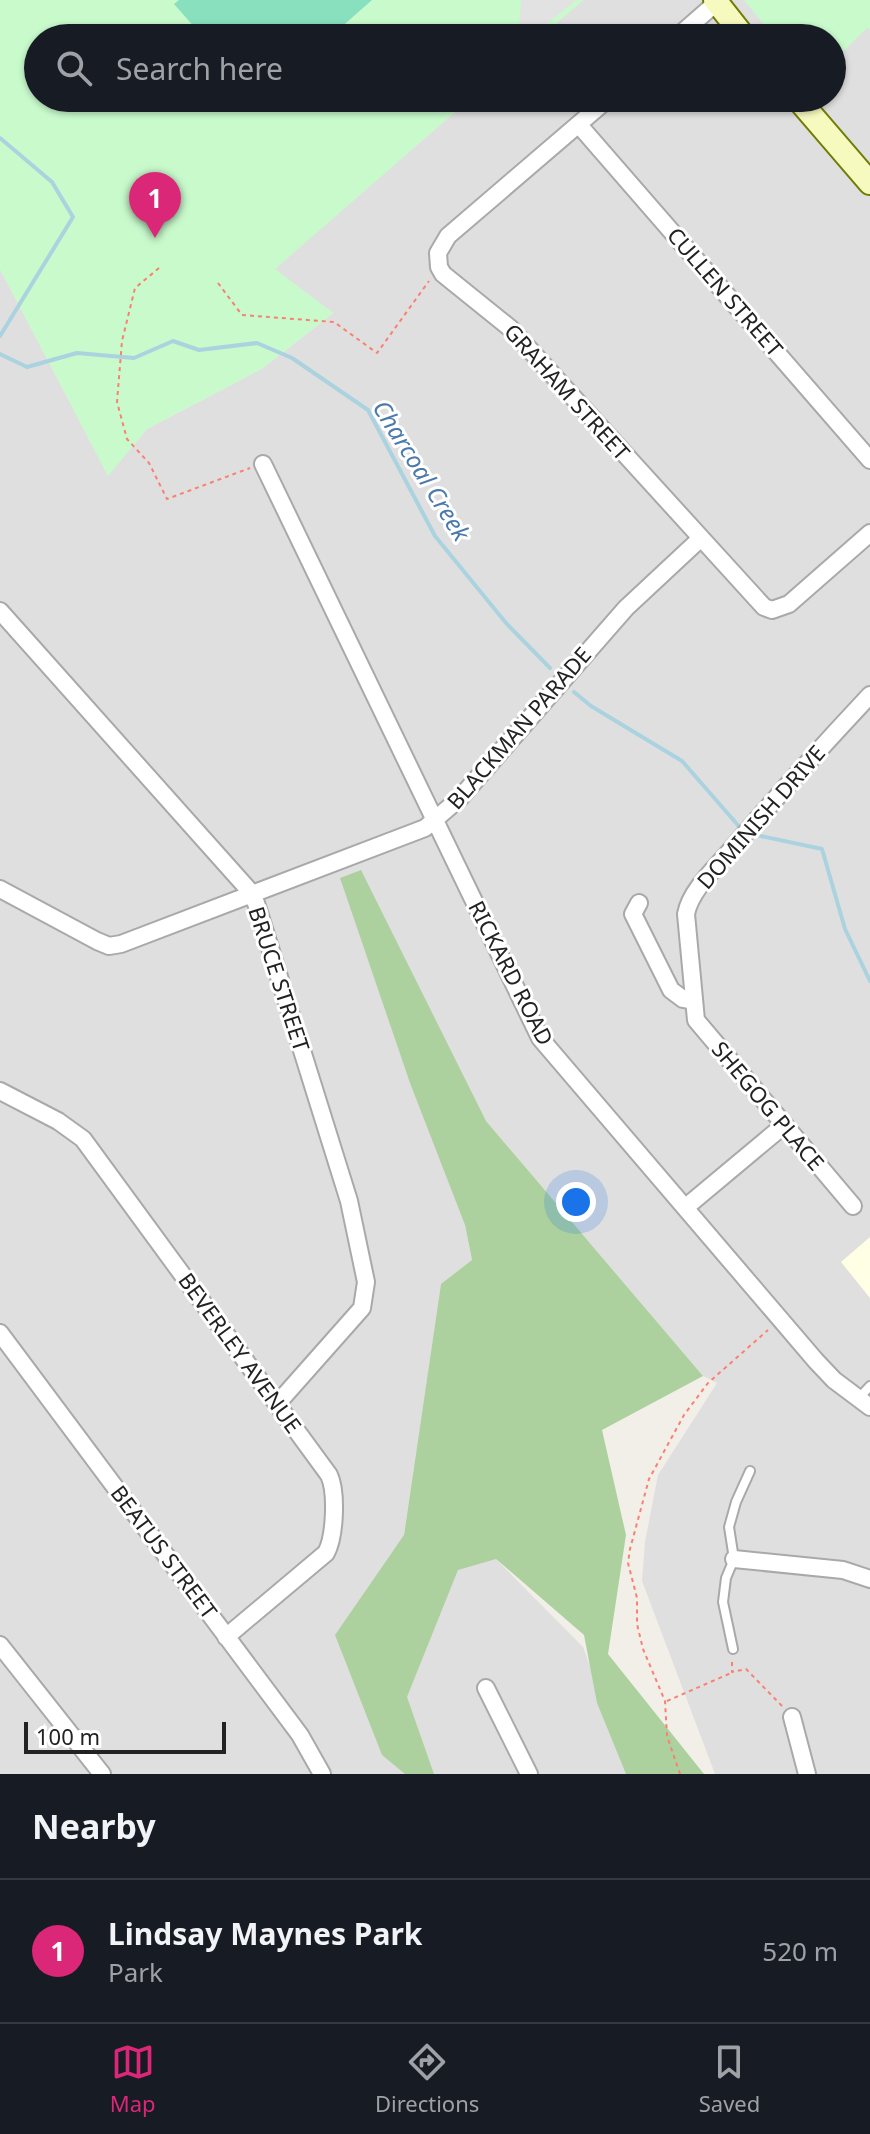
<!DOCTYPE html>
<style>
body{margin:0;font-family:"Noto Sans",sans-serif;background:#242831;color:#f1f3f6}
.scale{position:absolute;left:24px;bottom:20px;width:202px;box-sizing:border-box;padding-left:8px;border:4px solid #222;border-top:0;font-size:22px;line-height:28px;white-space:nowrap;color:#222;-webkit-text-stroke:6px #fff;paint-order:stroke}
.you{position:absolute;left:576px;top:1202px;width:28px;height:28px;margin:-20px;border:6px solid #fff;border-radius:50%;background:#1a73e8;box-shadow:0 0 0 12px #1a73e833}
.badge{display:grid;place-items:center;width:52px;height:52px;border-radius:50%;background:#db2777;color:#fff;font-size:26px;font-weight:700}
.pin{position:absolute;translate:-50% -66px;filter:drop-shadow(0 2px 4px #0008)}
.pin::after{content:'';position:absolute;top:42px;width:28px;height:24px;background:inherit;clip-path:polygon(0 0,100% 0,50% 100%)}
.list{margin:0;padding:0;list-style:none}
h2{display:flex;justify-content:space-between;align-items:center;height:104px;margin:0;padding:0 32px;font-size:34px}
h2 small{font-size:26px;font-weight:400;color:#9ea1a6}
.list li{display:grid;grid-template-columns:52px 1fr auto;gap:24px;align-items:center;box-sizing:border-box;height:144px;padding:0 32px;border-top:2px solid #363941}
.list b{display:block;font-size:30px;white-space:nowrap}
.list p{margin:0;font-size:26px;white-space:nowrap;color:#9ea1a6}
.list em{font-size:26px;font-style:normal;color:#9ea1a6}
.icon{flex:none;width:44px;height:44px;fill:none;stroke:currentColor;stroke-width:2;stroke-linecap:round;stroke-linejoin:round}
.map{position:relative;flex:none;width:870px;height:1774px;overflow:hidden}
.search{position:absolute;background:#171b24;box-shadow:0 2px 6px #0004;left:24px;right:24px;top:24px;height:88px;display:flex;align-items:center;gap:20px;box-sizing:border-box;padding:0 28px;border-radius:44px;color:#9ea1a6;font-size:30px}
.sheet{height:248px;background:#171b24}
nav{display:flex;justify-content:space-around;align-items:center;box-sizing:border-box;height:112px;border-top:2px solid #363941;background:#171b24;font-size:22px;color:#9ea1a6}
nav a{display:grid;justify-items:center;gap:4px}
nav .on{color:#db2777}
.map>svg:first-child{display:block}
.residential{fill:#e0dfdf}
.education{fill:#ffffe5}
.forest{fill:#add19e}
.park{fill:#c8facc}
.pitch{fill:#88e0be}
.parking{fill:#e2e2e2}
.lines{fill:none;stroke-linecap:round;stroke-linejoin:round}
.stream{stroke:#aad3df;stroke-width:4}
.lane-casing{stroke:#a9a9a9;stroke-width:12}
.street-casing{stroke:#a9a9a9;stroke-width:20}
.secondary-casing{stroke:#707d05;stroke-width:26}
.path{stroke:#fa8072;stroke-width:2;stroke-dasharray:4 4;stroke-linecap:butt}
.lane{stroke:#fff;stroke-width:8}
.street{stroke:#fff;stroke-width:16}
.secondary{stroke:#f7fabf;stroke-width:22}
.labels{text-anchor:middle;stroke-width:6;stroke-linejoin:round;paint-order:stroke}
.street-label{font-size:22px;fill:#222;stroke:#fff}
.water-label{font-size:24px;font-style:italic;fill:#4a7aab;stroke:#fff}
</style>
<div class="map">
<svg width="870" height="1774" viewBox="0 0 870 1774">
<rect width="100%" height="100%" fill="#f2efe9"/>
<path class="residential" d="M583 0H870V1774H715L642 1581 645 1542 658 1475 717 1383 703 1376 486 1121 465 1225 472 1260 441 1285 404 1534 496 1559 583 1647 629 1774H0V269L108 475 147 429 263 368 333 313 274 269 471 98H832V38H539Z"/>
<path class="education" d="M870 1237V1298L841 1262Z"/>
<path class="forest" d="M361 870 486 1121 703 1376 602 1430 626 1535 608 1654 704 1774H626L597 1703 584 1635 496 1559 458 1570 407 1697 434 1774H405L382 1755 335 1635 404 1535 441 1284 472 1260 465 1225 410 1083 340 878Z"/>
<path class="park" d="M0 0H583L539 38H38V98H471L275 269 333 313 263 368 147 429 108 476 0 269Z
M744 0H870V30L867 28 832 62V38H775Z"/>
<path class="pitch" d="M179 0H372L329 38H204L174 4Z"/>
<path class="parking" d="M521 0H576L530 38 519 31Z"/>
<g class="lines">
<path class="stream" d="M0 138 52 182 73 217 0 336
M0 354 27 367 77 353 134 358 173 341 199 350 257 343 292 358 368 410 435 536 506 623 550 668
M574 692 591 706 682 761 743 831
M751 834 822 849 845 929 870 981"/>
<defs>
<path id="lane" d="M858 1399 870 1386
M733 1649 723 1602 726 1578 734 1559 729 1527 736 1502 750 1471"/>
<path id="street" d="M676 38 716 3
M609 98 448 236 438 253 439 267 443 274 510 328 764 607 772 610 789 604 870 533
M579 125 870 460
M263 464 540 1038 816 1361 834 1380 870 1407
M0 611 248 889 256 903 349 1201 366 1282 362 1308 277 1404
M0 889 97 941 109 946 121 944 425 828 460 798 626 608 700 539
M639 903 633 914 671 990 683 999 694 1001
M0 1091 58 1121 83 1139 329 1475C337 1492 335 1537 326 1553L226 1637
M853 1206 696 1020 686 914C691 888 720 864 736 844 780 793 824 744 870 695
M686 1207 783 1126
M0 1333 300 1735 322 1774
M734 1559 843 1570 870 1579
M0 1645 102 1774
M486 1688 529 1774
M792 1717 807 1774"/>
<path id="secondary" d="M715 0 745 38
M797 98 870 183"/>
</defs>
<use href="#lane" class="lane-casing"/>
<use href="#street" class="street-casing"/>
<use href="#secondary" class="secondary-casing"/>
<path class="path" d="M159 268 135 288 122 341 117 402 127 439 149 463 167 499 250 468
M218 283 242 315 334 322 377 353 429 281
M732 1662V1672L746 1669 783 1707
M667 1701 731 1673
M680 1774 667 1736 665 1701 643 1649 637 1624V1598L628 1563 630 1549 649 1479 684 1415 708 1383 768 1330"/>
<use href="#lane" class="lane"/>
<use href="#street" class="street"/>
<use href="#secondary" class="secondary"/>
</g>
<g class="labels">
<g class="street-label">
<text transform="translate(725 292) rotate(49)" y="8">CULLEN STREET</text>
<text transform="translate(567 392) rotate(48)" y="8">GRAHAM STREET</text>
<text transform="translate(519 728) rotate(-49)" y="8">BLACKMAN PARADE</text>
<text transform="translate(761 817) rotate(-49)" y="8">DOMINISH DRIVE</text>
<text transform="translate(511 973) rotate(63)" y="8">RICKARD ROAD</text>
<text transform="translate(279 979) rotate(72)" y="8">BRUCE STREET</text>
<text transform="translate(768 1106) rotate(50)" y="8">SHEGOG PLACE</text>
<text transform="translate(240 1353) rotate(54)" y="8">BEVERLEY AVENUE</text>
<text transform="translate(164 1552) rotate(53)" y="8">BEATUS STREET</text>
</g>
<g class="water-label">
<text transform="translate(421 471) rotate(58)" y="8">Charcoal Creek</text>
</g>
</g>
</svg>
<div class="scale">100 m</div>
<div class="you"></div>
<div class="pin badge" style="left:155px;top:238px">1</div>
<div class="search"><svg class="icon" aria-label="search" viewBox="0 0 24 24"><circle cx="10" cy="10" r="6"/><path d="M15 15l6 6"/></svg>Search here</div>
</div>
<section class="sheet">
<h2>Nearby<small></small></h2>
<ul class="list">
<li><span class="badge">1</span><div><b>Lindsay Maynes Park</b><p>Park</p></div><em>520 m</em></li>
</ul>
</section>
<nav>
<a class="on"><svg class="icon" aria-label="map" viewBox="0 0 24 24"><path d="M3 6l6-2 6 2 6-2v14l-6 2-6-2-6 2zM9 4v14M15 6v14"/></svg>Map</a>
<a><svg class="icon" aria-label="directions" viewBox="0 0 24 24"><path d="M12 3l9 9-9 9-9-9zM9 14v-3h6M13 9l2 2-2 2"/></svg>Directions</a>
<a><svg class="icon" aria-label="saved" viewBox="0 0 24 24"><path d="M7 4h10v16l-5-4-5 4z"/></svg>Saved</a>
</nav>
